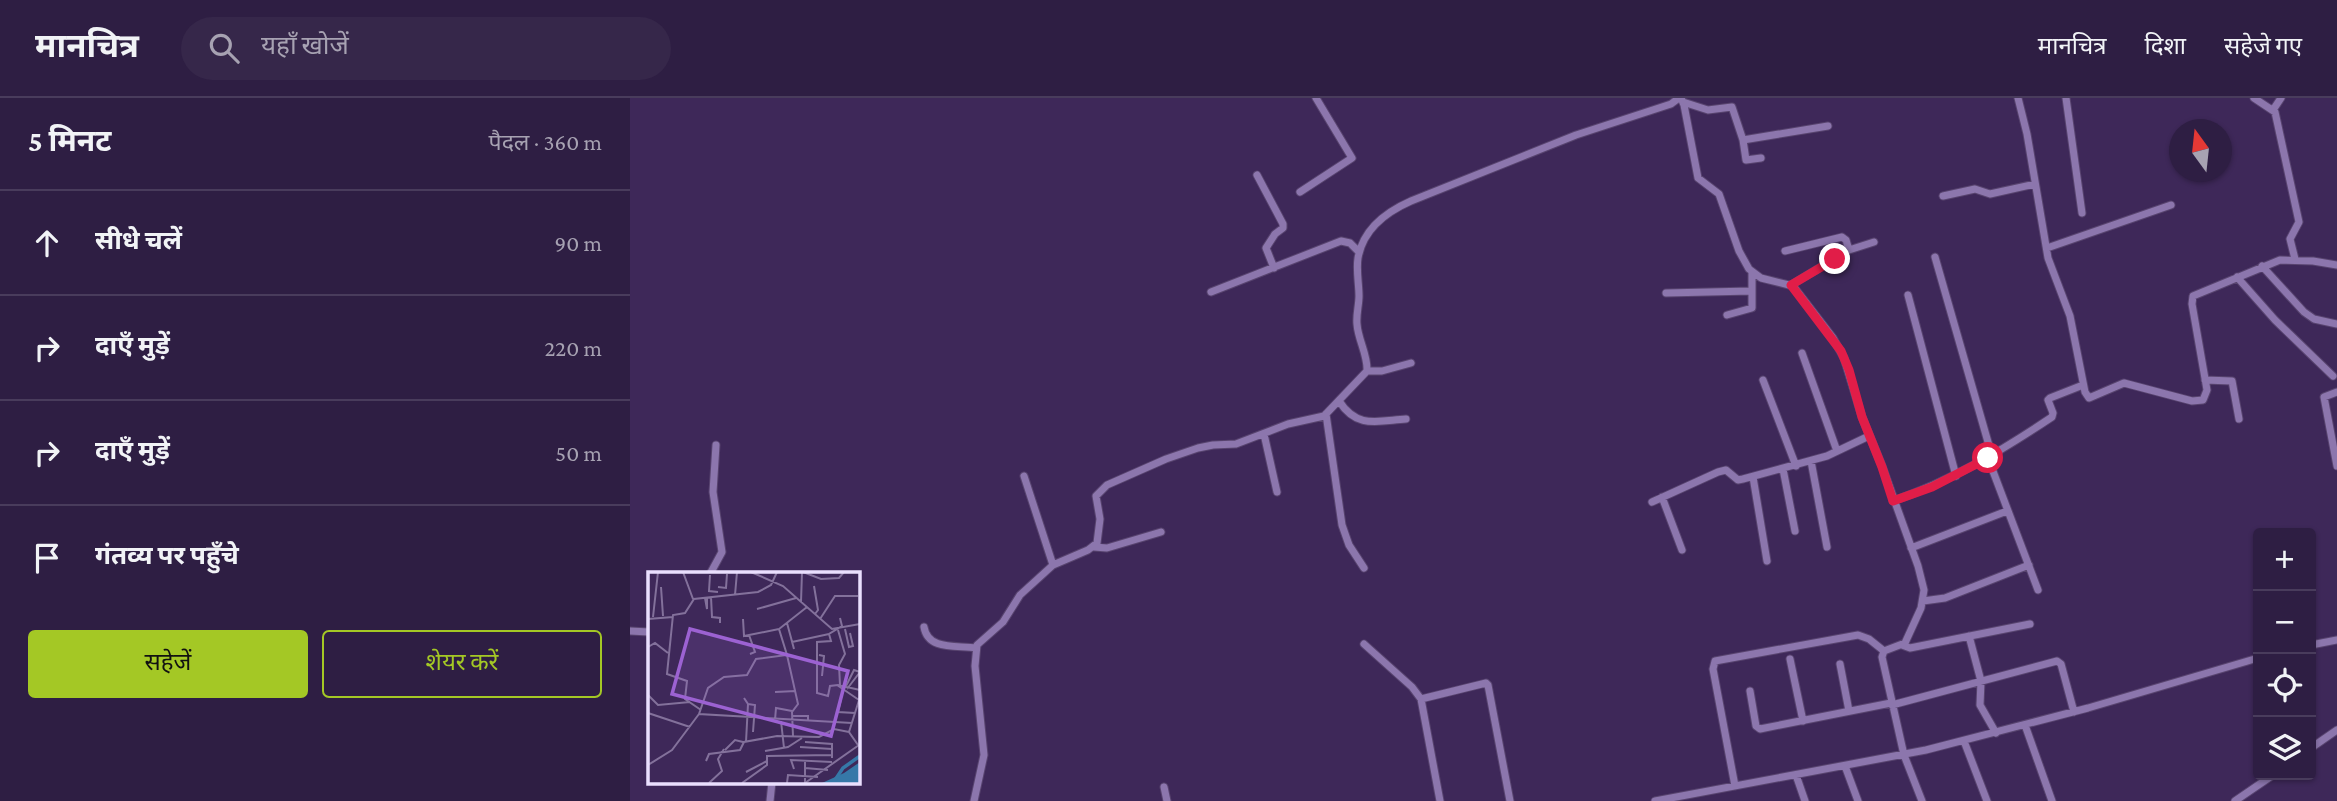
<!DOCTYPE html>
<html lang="hi">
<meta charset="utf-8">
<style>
body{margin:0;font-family:"Crimson Pro","Noto Sans Devanagari",serif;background:#36274a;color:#f1f3f6}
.controls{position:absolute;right:21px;bottom:21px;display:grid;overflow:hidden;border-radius:7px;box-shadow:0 2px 5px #0004}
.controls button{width:63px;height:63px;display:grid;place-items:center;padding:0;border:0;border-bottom:2px solid #493c5c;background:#2e1e43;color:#f1f3f6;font:35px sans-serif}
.compass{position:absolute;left:1539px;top:21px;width:63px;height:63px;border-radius:50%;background:#2e1e43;box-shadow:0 2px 5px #0004;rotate:345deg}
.stop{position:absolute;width:21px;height:21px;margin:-16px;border:5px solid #e11d48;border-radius:50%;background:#fff}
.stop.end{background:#e11d48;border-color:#fff;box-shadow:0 2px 7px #0008}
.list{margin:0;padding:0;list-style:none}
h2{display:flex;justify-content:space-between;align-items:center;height:91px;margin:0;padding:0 28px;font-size:30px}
h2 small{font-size:23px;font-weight:400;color:#a7a2b2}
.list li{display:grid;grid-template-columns:46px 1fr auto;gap:21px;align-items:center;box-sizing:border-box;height:105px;padding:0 28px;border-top:2px solid #493c5c}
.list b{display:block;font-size:26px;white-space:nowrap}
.list em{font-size:23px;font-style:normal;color:#a7a2b2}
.actions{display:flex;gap:14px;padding:21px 28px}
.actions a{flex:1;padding:16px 0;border:2px solid #a4c825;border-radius:7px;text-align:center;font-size:24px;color:#a4c825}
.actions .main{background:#a4c825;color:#111}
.icon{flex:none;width:38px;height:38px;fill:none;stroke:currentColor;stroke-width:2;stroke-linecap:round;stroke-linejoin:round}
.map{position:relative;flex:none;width:1707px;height:703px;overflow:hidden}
header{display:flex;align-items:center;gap:42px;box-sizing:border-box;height:98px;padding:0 35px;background:#2e1e43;border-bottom:2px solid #493c5c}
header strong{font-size:33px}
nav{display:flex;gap:38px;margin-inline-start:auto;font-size:24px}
.search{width:490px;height:63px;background:#36274a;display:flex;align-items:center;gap:18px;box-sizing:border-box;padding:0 24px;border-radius:38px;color:#a7a2b2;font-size:26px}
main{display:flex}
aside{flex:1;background:#2e1e43}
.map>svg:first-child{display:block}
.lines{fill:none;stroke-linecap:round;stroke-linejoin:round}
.street-casing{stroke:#58446f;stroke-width:9}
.street{stroke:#8c76ad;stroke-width:7}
.route{stroke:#e11d48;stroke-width:9}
.inset-river{fill:none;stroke:#3678a8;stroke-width:3.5}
.inset-road{fill:none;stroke:#83719b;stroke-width:2}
.view{fill:#9c62d2;fill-opacity:0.15;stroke:#9c62d2;stroke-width:3.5}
.inset-edge{fill:none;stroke:#eadffe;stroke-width:3.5}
</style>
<header>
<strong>मानचित्र</strong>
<div class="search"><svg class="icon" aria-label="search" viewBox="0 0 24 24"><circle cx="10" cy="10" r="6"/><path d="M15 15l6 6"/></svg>यहाँ खोजें</div>
<nav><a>मानचित्र</a><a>दिशा</a><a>सहेजे गए</a></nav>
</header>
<main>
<aside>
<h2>5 मिनट<small>पैदल · 360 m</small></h2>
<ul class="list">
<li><svg class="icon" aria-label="ahead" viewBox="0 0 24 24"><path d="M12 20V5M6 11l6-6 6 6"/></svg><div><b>सीधे चलें</b></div><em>90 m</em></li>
<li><svg class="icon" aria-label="right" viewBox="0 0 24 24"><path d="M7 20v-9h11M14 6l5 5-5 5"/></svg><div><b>दाएँ मुड़ें</b></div><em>220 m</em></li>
<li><svg class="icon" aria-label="right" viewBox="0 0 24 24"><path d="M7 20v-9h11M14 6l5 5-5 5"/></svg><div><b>दाएँ मुड़ें</b></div><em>50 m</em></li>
<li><svg class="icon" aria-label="arrive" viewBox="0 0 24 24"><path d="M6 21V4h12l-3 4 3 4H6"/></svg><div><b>गंतव्य पर पहुँचे</b></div></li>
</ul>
<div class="actions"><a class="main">सहेजें</a><a>शेयर करें</a></div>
</aside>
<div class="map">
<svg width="1707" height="703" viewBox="0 0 1707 703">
<rect width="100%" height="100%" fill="#3e2859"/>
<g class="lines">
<defs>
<path id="street" d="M1051 0 1054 7 1068 80 1089 96 1109 153 1119 171 1131 180 1163 188 1203 240 1214 260 1232 319 1252 368 1288 468 1294 492 1291 510 1275 545 1254 553 1252 559 1274 657 1292 703
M1388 0 1397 36 1418 160 1440 218 1455 294 1459 300 1494 285 1562 303 1573 302 1577 292 1562 206 1563 198 1650 162 1683 163 1707 167
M1436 0 1452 115
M1624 0 1645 14 1669 124 1660 141 1665 161
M1053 4 1078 12 1102 9 1113 42 1198 28
M1643 12 1651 0
M1113 42 1116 62 1131 60
M627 77 653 126V130L645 136 636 150 644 170
M670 94 722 60 686 0
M1313 98 1345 91 1360 96 1405 86
M1417 150 1541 107
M1155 153 1212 139 1216 142 1219 152
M1305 159 1362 358
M1632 168 1674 214 1684 221 1707 226
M1607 179 1645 222 1703 278
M1161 187 1219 152 1244 144
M581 194 711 143 720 145 729 154
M1036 195 1121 193
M1278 197 1326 378
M1097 217 1122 210V174
M1172 255 1207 353
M737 273H752L781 265
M1133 282 1166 368
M1575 282 1602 283 1609 321
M1707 294 1694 299 1707 368
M709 303C727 331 747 323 776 321
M696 316 712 427 719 447 734 470
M634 336 647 394
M1358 360 1408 492
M1181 363 1197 449
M1153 371 1165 433
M394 378 423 467
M1123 379 1137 463
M1032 399 1052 452
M1263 403C1321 383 1371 353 1422 319L1423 315 1418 302 1420 300 1453 287
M1022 404 1088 374 1096 372 1108 382 1113 381 1197 358 1239 338
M464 449 477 450 531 434
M1281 450 1377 413
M80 476 92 454 83 394 86 347
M1293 503 1315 500 1399 467
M294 529C298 553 327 547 346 550
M0 533 19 534
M1339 538 1351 583 1350 607 1366 635
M734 546 782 589 791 601 810 703
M1272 547 1280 550 1400 526
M1681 547 1707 542
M1160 561 1173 623
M1210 566 1219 613
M1120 593 1126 628 1130 631 1261 605
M791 601 856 585 858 587 880 703
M1262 607 1427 563 1431 566 1444 614
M1395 627 1422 703
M1334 643 1357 703
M1681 650 1707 632
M1215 668 1228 703
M1166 677 1175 703
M1105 688 1083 571 1085 563 1228 537 1239 541 1254 553
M534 689 537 703
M140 703 142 684
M344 703 354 657 345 568 347 547 373 524 390 497 423 467 458 452 467 445 470 421 466 398 477 387 536 361 568 350 583 347 606 346 658 326 694 318 737 273C738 257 728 242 727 226 726 217 729 207 729 198 729 186 726 172 728 160 733 131 756 114 781 103L946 37 1041 6 1049 0
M1025 703 1296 652 1458 610 1628 560
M1605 703 1643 677"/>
</defs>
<use href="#street" class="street-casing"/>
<use href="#street" class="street"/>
</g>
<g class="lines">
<path class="route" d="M1205 161 1161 187 1211 253 1219 272 1232 319 1252 369 1263 403 1302 389 1358 360"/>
</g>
<g transform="translate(18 474)">
<rect width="212" height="212" fill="#3e2859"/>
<path d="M212 190V211H174L196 201Z" fill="#3678a8"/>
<path class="inset-river" d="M185 211 195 196 212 184"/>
<path class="inset-road" d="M35 0 45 27M103 0 135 14 184 57 212 52M155 0 173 7 191 6 196 0M62 3 61 19 70 20M166 14 170 38 167 42M13 15 15 44M70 15 78 16 79 2M87 23 89 0M63 25 64 45 72 46V51M57 26 59 37V26M153 30 154 0M159 35 131 57 139 83 108 87 99 103 76 105 60 116 51 142 204 151M109 37 148 26M5 45 10 0M192 46 194 54 181 62 183 69 169 70V121L180 124 182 114 190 113 212 118M0 47 25 45M95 47 96 64 131 57M172 47 187 24H210M139 51 146 77M197 57 201 75 205 74 202 61M190 58 197 82 191 93 192 113M101 63 107 80 102 82M144 70 181 62M0 75 7 71 20 81M139 83 150 132 144 140 145 164M171 83 176 84 174 104M189 113 211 128M197 116 206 98 212 100M199 117 212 100M127 120 148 119M0 123 10 133 42 130M96 126 100 132 98 170M193 127 190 140 207 141M100 132 107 133 105 160M53 138 37 127 39 109 19 102 25 43 37 41 46 27 110 20 123 13 129 0M0 141 42 155M144 144H160V150M127 148 128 136 144 139M133 149 136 176M157 170 184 172V186M210 173 201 160 212 125M152 175 184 177M77 178 87 168 95 170M117 179 140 175 154 166M58 189 61 182 92 178 96 170 129 164 171 165 186 157 201 160M0 193 24 178 51 142M157 196 180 198M146 197 143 188 184 190M98 200 119 189M61 211 74 199 70 187 76 177M94 211 119 193V184L184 183M139 211 140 203 170 205M157 211 211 173M157 211V189"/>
<path class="view" d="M42 57 200 99 183 164 24 122Z"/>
<rect width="212" height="212" class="inset-edge"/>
</g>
</svg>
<div class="controls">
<button>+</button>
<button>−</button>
<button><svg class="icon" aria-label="locate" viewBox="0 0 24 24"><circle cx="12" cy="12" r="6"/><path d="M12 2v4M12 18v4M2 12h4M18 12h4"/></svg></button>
<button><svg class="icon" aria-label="layers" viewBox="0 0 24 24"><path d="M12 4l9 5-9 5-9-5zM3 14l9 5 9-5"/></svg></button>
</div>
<svg class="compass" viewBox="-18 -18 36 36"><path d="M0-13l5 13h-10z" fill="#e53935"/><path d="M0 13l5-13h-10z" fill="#a7a2b2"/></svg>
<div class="stop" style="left:1358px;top:360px"></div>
<div class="stop end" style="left:1205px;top:161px"></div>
</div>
</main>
